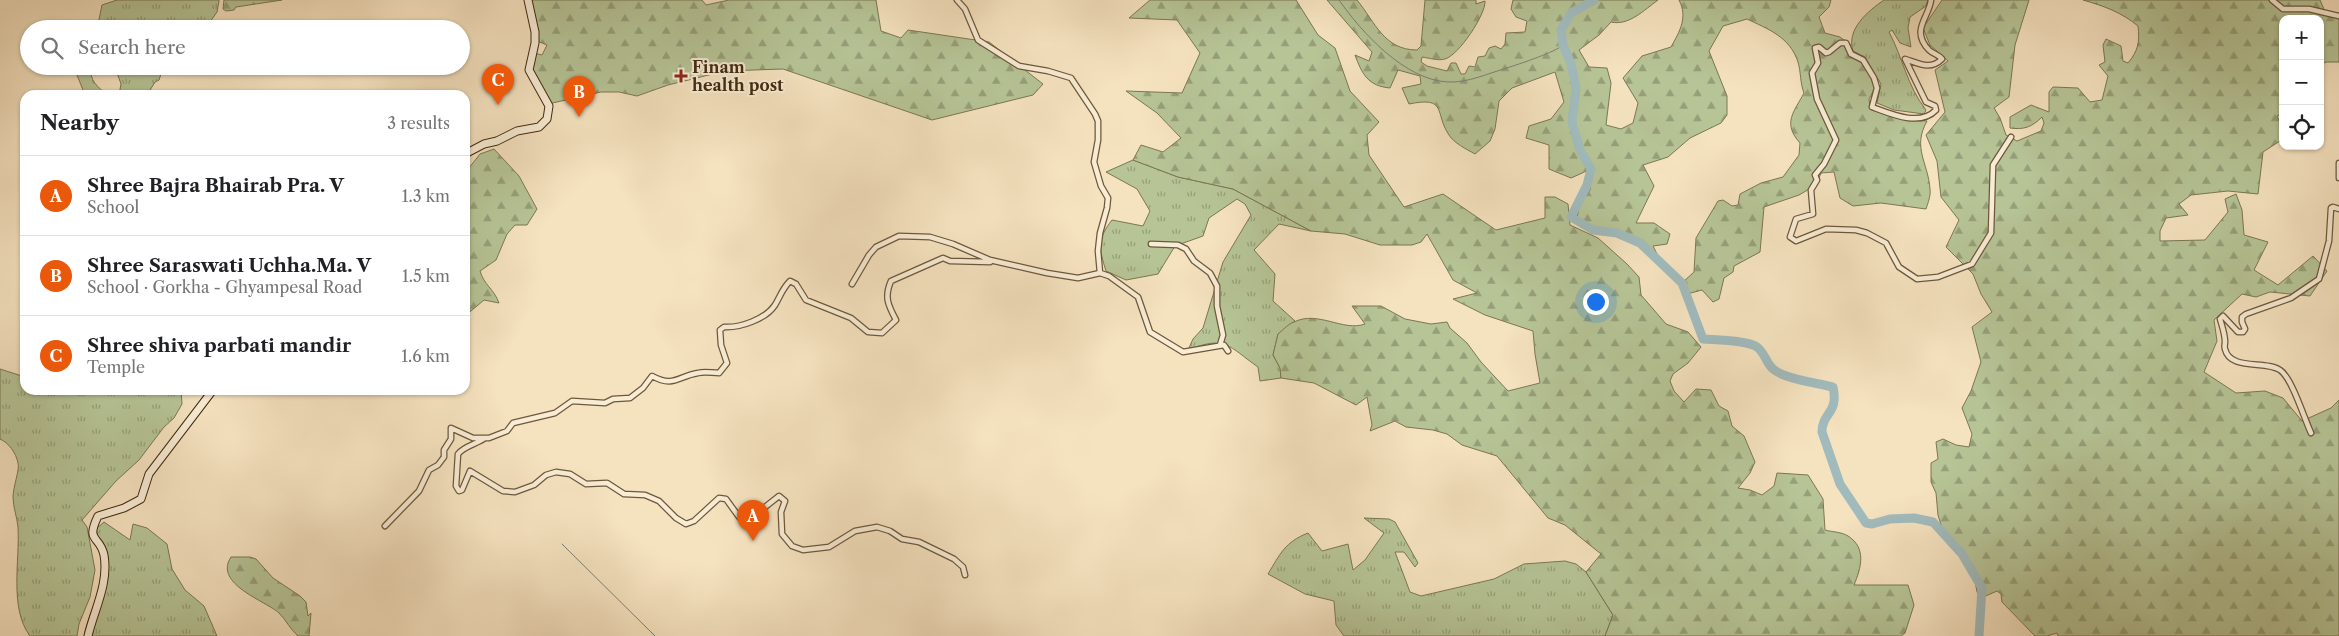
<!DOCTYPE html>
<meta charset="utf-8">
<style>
body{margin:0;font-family:"Libre Caslon Text",serif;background:#f2f2f2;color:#202124}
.controls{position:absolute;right:15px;top:15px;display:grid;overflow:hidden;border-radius:10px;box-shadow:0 1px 4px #0004}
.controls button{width:45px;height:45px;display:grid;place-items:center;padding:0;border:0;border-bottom:1px solid #e0e0e0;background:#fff;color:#202124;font:25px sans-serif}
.you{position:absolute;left:1595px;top:301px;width:18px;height:18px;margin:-12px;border:4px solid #fff;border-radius:50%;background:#1a73e8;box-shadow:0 0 0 8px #1a73e833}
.badge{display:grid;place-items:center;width:32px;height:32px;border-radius:50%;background:#ea580c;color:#fff;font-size:16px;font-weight:700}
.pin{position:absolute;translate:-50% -41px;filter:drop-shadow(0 1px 2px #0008)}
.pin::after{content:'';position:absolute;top:26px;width:18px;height:15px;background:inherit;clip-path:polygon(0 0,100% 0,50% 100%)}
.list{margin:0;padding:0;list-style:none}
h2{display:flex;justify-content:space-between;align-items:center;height:65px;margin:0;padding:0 20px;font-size:21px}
h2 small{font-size:16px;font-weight:400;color:#757577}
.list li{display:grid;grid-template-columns:32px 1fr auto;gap:15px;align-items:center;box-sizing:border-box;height:80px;padding:0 20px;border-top:1px solid #e0e0e0}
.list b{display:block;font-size:19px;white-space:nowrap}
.list p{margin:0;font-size:16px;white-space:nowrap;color:#757577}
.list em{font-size:16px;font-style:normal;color:#757577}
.icon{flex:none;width:28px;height:28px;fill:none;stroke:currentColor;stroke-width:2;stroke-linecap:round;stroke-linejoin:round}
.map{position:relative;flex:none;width:2339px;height:636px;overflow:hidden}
.search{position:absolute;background:#fff;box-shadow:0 1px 4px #0004;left:20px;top:20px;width:450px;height:55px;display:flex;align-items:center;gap:12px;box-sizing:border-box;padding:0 18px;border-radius:28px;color:#757577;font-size:19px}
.panel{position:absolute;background:#fff;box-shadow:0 1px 4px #0004;left:20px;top:90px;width:450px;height:305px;border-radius:15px}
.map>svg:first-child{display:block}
.grass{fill:url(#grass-tufts);stroke:#7b7752}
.forest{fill:url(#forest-firs);stroke:#7b7752}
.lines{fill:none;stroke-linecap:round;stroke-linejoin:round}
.stream{stroke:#7a8177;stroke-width:1}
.river{stroke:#a1bbbd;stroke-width:9}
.minor-casing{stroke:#6d583b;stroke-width:7}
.secondary-casing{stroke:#402a0f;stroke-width:9}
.minor{stroke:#f8ecd5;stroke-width:4.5}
.secondary{stroke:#f8ecd5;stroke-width:7}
.poi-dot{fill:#8f2418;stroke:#f8ecd5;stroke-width:2}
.labels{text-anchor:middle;stroke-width:4;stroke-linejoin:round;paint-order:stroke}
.poi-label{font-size:16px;font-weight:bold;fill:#402a0f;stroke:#f8ecd5;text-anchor:start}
</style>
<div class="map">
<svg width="2339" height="636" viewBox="0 0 2339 636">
<defs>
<pattern id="grass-tufts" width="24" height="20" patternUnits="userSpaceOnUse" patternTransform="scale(1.25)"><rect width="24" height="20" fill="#b6c496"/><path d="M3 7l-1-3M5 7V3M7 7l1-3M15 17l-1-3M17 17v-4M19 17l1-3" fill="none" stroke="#959f79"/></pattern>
<pattern id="forest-firs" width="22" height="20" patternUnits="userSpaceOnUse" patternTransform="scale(1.25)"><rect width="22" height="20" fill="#b6c496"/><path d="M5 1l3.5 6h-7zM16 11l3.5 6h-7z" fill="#959f79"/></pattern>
</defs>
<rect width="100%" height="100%" fill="#f5e2bf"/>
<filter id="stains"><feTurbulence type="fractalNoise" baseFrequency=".004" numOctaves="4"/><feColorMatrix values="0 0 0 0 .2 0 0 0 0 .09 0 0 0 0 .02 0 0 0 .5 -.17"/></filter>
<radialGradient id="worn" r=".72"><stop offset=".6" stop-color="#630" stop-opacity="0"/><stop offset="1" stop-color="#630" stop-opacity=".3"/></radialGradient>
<path class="grass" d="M117 0H219V1L217 12 205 29H97L102 5Z
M1884 0H1928L1926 6 1910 17 1908 28 1911 47 1900 43 1892 30 1889 32C1903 58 1907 86 1926 110L1924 114 1894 110 1877 103 1881 84 1865 57 1853 51C1846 29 1868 11 1884 0Z
M70 66H90C90 81 97 87 108 95H85L77 75Z
M116 66H168L161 74 159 80 155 82 147 95H119L121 84 115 67Z
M1133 160 1178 177 1233 189 1311 231 1279 224 1254 250 1275 274 1273 301 1295 321 1278 334 1273 355 1280 368 1281 378 1260 381 1258 367C1228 346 1226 335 1188 350L1193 339 1203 328 1223 262 1251 215 1245 204 1237 199 1209 218 1203 236 1175 246 1158 274 1126 280 1106 271C1099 249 1097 239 1112 220L1143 226 1150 211 1137 189 1106 172Z
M0 369 25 377V390H181L182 404 174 418 164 427 139 460 116 481 82 520 87 527 95 570 90 597 79 624 77 636H30C9 608 20 561 18 527 17 517 13 507 13 497 13 487 20 469 18 463 16 453 9 443 0 439Z
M1364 518 1389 519 1395 522 1418 563 1415 567 1404 552H1395L1410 592 1421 596 1494 579 1524 564 1565 561 1576 564 1586 572 1613 615 1605 636H1344L1336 625 1334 601 1305 594 1268 574C1280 554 1285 542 1308 533L1322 551 1348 544 1353 570 1365 560 1384 533Z
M104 522 130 540 133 524 147 528 167 544 172 569 185 590 204 606 217 636H84C87 620 94 607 99 591 105 572 101 547 96 529Z"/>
<path class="forest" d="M224 0H282L236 7 234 10 226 11 223 9Z
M527 0H702L706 5 729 0H876L881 31 901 38 908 30 989 42 1043 84 1033 95 932 120 783 69 725 71 668 85 637 96 619 92H601L548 104 527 61 531 52 542 55 547 45 537 41Z
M1150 0H1296L1318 35 1335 48 1350 91 1379 122 1367 135 1369 155 1404 207 1443 194 1496 230 1545 218V197H1555L1568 204 1570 225 1598 238 1627 264 1639 277 1641 295 1666 324 1688 332 1701 347 1688 363 1673 374 1670 381 1674 391 1684 402 1696 389 1711 390 1719 406 1728 411 1732 426 1744 436 1755 462 1750 473 1738 488 1750 490 1762 495 1774 486 1777 473 1808 475 1823 499 1825 530C1832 532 1842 532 1848 536 1867 548 1861 568 1854 585H1908L1914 605 1905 633 1901 636H1605L1613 615 1586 572 1601 554 1565 525 1548 518 1497 456 1462 445 1447 434 1433 430 1406 427 1395 421 1370 431 1372 425 1367 397 1356 405 1314 383 1281 378 1280 368 1273 355 1278 334C1283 330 1288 324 1294 322 1318 310 1343 332 1365 324L1352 306H1381L1405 319 1431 324 1447 322 1450 328 1467 343 1481 362 1508 391 1540 383 1535 354 1533 331 1485 315 1453 299 1477 293 1453 280 1427 234 1421 242 1412 245H1380L1345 234 1311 231 1233 189 1178 177 1133 160 1141 145 1163 152 1181 138 1157 113 1126 91 1182 93 1200 53 1177 20 1129 18Z
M1327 0H1357C1375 22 1384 50 1417 50L1421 46 1425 0H1476V4L1485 1C1486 14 1459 55 1445 59 1438 61 1429 58 1422 57L1421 62 1427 66 1447 71 1451 63H1456L1461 74H1465L1469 66 1475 67 1478 57 1485 56 1489 48 1495 46 1501 49 1505 44 1506 33 1525 32 1527 21 1516 17 1511 9 1513 0H1658C1644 10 1629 26 1611 22L1599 35 1579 50 1589 67 1607 68 1611 83 1606 125 1621 129 1633 123 1638 103 1623 78 1642 56 1671 47C1680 31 1688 17 1679 0H1831L1829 7 1819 17 1825 33 1840 37 1851 45 1847 52 1861 62 1872 79 1875 88 1869 99 1870 108 1896 118 1927 121C1912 148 1928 162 1930 189 1931 195 1928 203 1926 209L1881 203 1853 206 1840 198 1834 172 1821 173 1816 185 1799 195 1764 207 1760 252 1734 266 1733 272 1724 278 1719 299 1713 302 1702 290 1687 294 1686 285 1683 282 1694 272 1696 238 1718 201 1723 200 1732 206 1738 205 1740 194 1761 183 1783 177 1799 155 1800 143C1782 123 1794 112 1804 93 1800 83 1801 72 1798 62 1790 37 1768 29 1747 19L1723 26 1709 51 1727 96V115L1721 123 1690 138 1668 157 1643 165 1654 186 1636 223H1654L1670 234 1667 244 1653 246 1658 256 1649 246 1617 233 1594 230 1577 218 1580 203 1590 190 1591 169 1571 178 1549 169V145L1526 138 1529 126 1551 119 1564 102 1555 72 1512 88 1499 101 1495 129 1490 141 1475 154C1466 149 1454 143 1449 135 1434 113 1448 96 1409 104L1402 88 1421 84 1420 76 1398 70 1390 88C1368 86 1362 74 1355 55L1369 61 1372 52Z
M1942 0H2029L2015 45 2009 97 1994 108 2000 118 2006 135 2017 141 2041 131 2044 123 2042 117C2032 127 2024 130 2010 128V117L2031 105 2049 112V92L2053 87 2078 88 2090 102 2102 100 2108 76 2099 65 2105 62 2103 45 2106 39 2121 46 2123 61 2128 63C2138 51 2140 42 2138 26 2121 12 2104 6 2083 0H2320L2326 14 2339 13V62H2326L2320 65V19H2283V114L2277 116 2283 129V139L2263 152 2258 194 2228 191 2191 195 2179 204 2188 215 2166 218 2160 231V241L2205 240 2228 212 2225 199 2236 194 2242 210 2244 235 2268 242 2254 270 2278 285 2313 256 2327 271 2310 296 2270 292 2256 297 2242 294 2214 320 2217 341 2204 372 2236 393 2265 391 2283 398 2302 421 2331 408 2339 400V636H2058L2057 633 2047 636H2035L2002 602 2001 594 1997 591 1981 598 1977 592 1975 581 1960 557 1946 541 1938 515 1936 493 1931 482V463L1938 459 1936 442 1943 439 1956 445 1969 447 1972 434 1962 408 1971 391 1981 362 1972 327 1992 312 1981 294 1973 274 1946 247 1959 220 1941 197 1937 161 1926 135 1945 112 1935 70 1948 61 1930 45 1923 28Z
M494 149 519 176 537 209 527 225H515L507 234 496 260 480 271C484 285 494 289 499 303L484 300 465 316V173L480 154Z
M231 557H250L256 559 273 578 300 596 306 602 308 616 311 613 309 636H298C290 629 286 620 279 613 266 601 213 584 231 557Z"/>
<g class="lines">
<path class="stream" d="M1339 0C1362 33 1405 80 1448 82 1468 83 1489 73 1507 68 1519 64 1556 52 1563 45
M562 544 655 636"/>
<path class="river" d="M1594 0 1571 13 1561 30 1563 45 1571 64 1576 88 1572 122 1580 150 1591 169 1587 185 1571 217 1593 230 1617 233 1640 243 1682 283 1703 339C1716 340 1747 340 1757 347 1765 353 1766 363 1773 369 1784 379 1818 383 1833 387 1839 414 1822 412 1822 432L1840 484 1866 523 1872 524 1890 519 1914 518 1933 522 1962 554 1982 588 1979 636"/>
<defs>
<path id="minor" d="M957 0 965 9 978 40 1019 66 1048 71 1071 78 1095 114 1098 121V140L1094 162 1101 186 1108 198 1107 208 1100 233 1098 251 1100 273
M1931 0C1929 18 1910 30 1929 50 1933 54 1938 54 1942 59 1930 71 1918 63 1905 59L1926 102 1935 106 1936 110C1920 127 1891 114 1872 107L1877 88 1874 78 1863 60 1851 54 1846 43H1840L1829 52 1826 53 1819 47 1815 48 1818 63 1812 73 1817 99 1836 140 1824 164 1815 175 1817 180 1811 190 1813 214 1796 219 1790 237 1796 241 1826 229 1856 230 1867 233 1886 243 1899 267 1917 279 1938 277 1972 264 1991 233 1993 165 2011 137
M2272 0 2283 9H2309L2339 16
M2339 163V178
M1151 244 1178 245 1186 249 1194 261 1210 273 1217 286V306L1223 335 1220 345
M852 284 869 255 876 247 899 236 930 237 953 244 990 260 1047 273 1078 278 1100 273 1109 276 1138 297 1150 332 1183 352 1224 345 1228 351
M2311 433C2304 418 2292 378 2280 370 2266 360 2230 371 2225 349 2224 347 2225 344 2225 342 2225 334 2222 326 2220 319L2223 316 2238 332H2243L2245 329 2242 322V317L2246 314 2291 298 2319 279 2329 241 2331 208 2333 207 2339 209
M485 438C477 444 464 446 458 454L456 486 459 491 462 490 470 471 503 491 515 492 534 485 546 475 556 472 570 474 586 484 607 483 624 494 645 495 659 501 676 518 686 524 694 521 719 498 726 499 739 517 749 525 760 511 779 496 785 501 781 512 782 534 792 546 803 550 829 547 855 531 877 527 890 531 902 539 919 542 954 559 963 567 965 575
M385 526 419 491 429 470 438 465 444 457V450L451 439V428L473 438H489L507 431 513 423 555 413 572 401 605 403 613 399 630 398 643 388 652 376C674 388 678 376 698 373 705 371 712 373 719 373L727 363 721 345 720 330 724 327C740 328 766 319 775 305 780 297 782 289 790 281L796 284 806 300 851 318 868 332 882 333 896 320C888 305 884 297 891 281L943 258 950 261 990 262V260"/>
<path id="secondary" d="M465 154 484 144 497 141 517 131 539 127 547 119 549 106 529 70 535 43V32L528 0
M88 636C94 610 109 584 104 555 100 535 85 543 98 516L124 508 141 499 149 474 213 390"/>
</defs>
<use href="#minor" class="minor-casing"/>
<use href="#secondary" class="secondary-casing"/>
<use href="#minor" class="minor"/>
<use href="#secondary" class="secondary"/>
</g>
<path class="poi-dot" d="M678.5 68.5h5v5h5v5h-5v5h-5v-5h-5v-5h5z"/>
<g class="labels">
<g class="poi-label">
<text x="692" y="73">Finam<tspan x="692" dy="18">health post</tspan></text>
</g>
</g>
<rect width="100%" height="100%" filter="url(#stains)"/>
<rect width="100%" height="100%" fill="url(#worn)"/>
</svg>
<div class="controls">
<button>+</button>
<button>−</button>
<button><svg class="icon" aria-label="locate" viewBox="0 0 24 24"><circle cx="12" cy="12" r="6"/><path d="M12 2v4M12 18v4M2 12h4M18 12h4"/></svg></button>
</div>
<div class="you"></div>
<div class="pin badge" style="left:753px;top:541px">A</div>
<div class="pin badge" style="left:579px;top:117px">B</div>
<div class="pin badge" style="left:498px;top:105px">C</div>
<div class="search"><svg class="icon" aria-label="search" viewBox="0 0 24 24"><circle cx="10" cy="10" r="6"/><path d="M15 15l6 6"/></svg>Search here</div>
<section class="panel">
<h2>Nearby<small>3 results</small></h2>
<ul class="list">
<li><span class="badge">A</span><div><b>Shree Bajra Bhairab Pra. V</b><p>School</p></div><em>1.3 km</em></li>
<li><span class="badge">B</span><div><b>Shree Saraswati Uchha.Ma. V</b><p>School · Gorkha - Ghyampesal Road</p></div><em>1.5 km</em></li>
<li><span class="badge">C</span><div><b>Shree shiva parbati mandir</b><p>Temple</p></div><em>1.6 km</em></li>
</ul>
</section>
</div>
